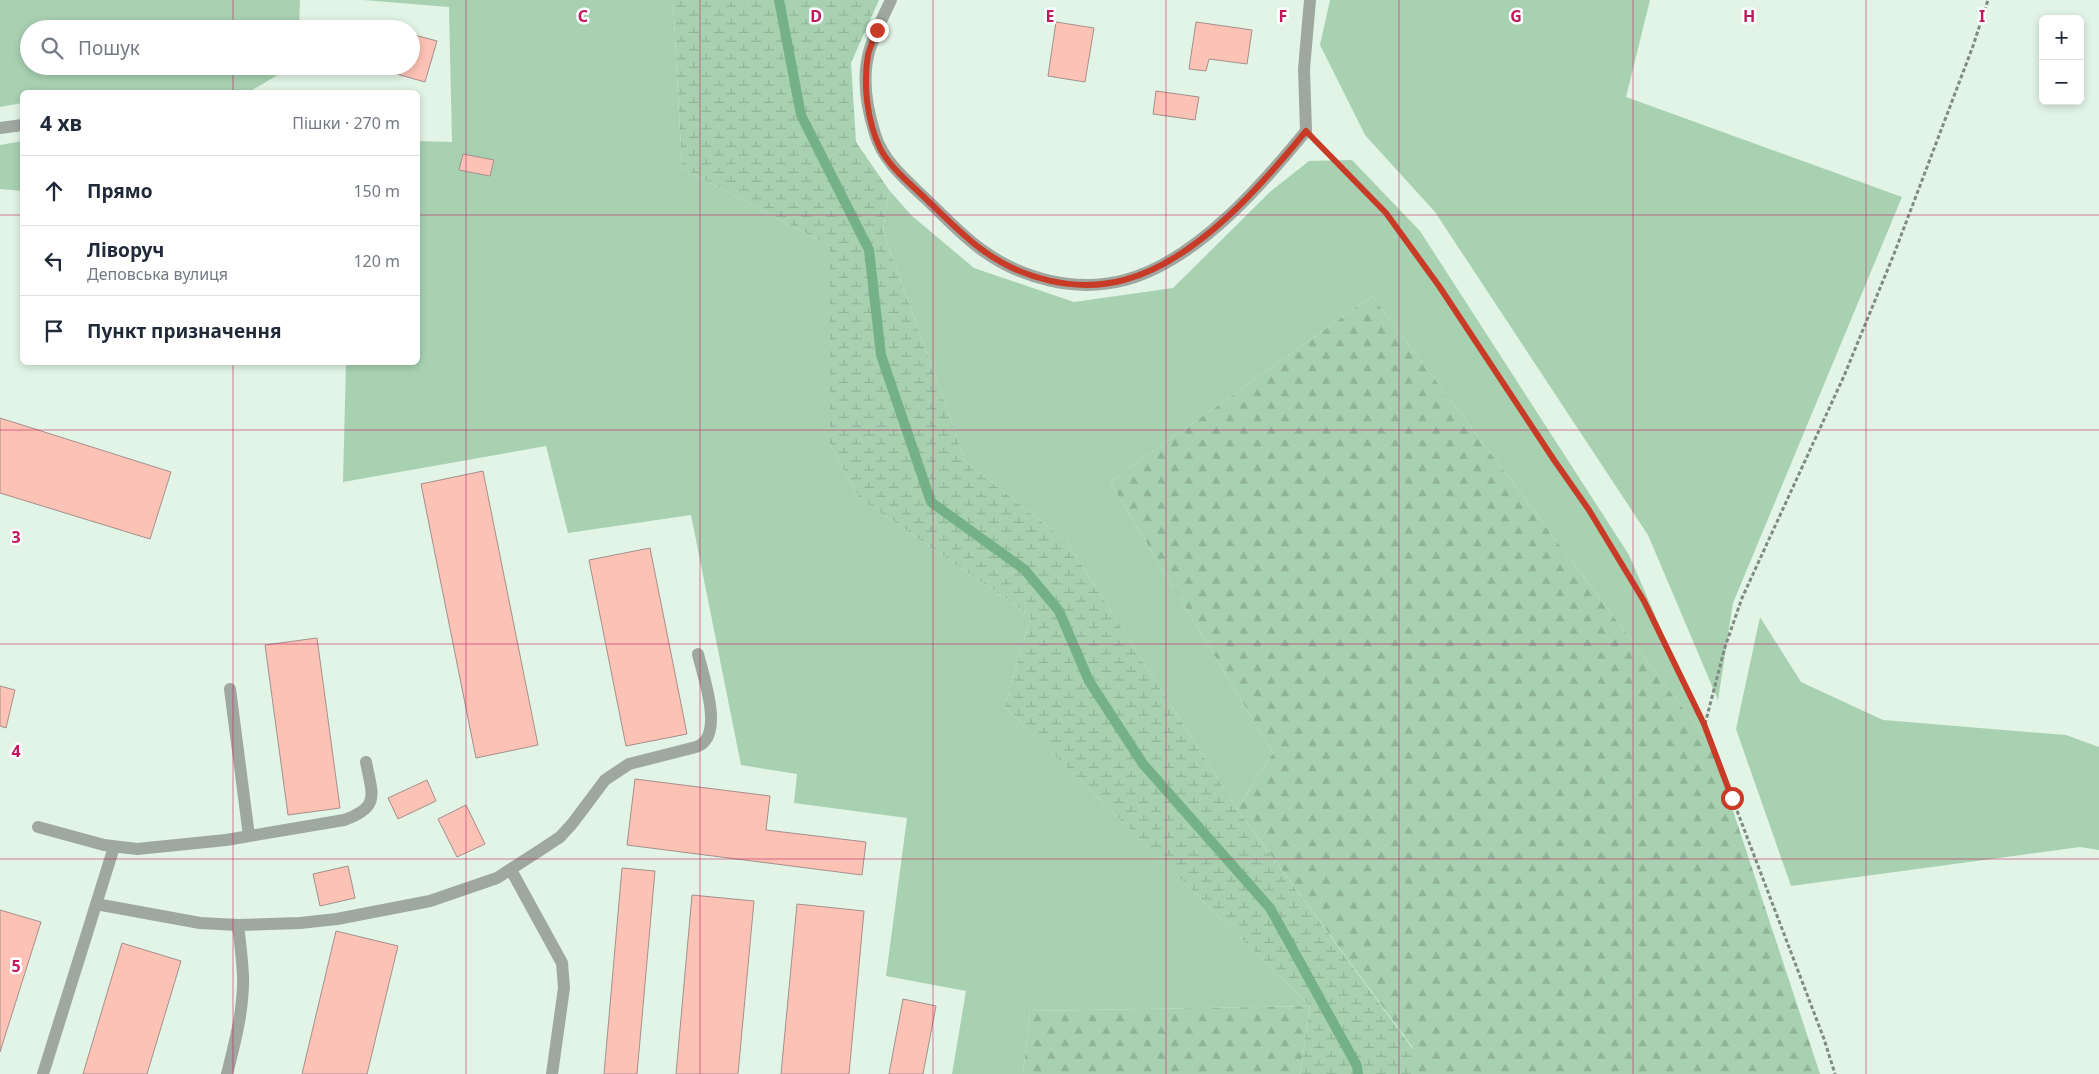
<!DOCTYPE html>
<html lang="uk">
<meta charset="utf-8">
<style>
body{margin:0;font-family:"Noto Sans",sans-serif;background:#f2f2f3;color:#1f2937}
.controls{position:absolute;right:15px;top:15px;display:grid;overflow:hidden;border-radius:8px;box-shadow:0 2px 8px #0003}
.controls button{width:45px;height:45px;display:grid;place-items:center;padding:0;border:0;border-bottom:1px solid #e0e1e3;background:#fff;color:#1f2937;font:25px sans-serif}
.stop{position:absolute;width:15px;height:15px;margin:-11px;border:4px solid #c83c27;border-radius:50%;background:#fff}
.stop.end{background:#c83c27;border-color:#fff;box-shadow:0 1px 5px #0008}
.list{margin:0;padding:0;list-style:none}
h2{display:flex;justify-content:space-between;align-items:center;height:65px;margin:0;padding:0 20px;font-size:21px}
h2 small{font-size:16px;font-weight:400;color:#747a83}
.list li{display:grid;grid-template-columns:32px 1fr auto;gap:15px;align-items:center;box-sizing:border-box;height:70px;padding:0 20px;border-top:1px solid #e0e1e3}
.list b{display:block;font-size:19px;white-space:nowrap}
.list p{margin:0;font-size:16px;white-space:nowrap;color:#747a83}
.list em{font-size:16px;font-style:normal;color:#747a83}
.icon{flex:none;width:28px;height:28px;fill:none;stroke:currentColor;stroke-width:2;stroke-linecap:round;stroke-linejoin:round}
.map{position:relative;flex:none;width:2099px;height:1074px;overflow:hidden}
.search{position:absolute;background:#fff;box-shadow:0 2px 8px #0003;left:20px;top:20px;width:400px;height:55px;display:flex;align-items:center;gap:12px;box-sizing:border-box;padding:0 18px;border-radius:28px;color:#747a83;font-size:19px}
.panel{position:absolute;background:#fff;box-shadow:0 2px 8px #0003;left:20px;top:90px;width:400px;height:275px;border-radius:8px}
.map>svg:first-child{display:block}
.grass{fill:#a8d1b2}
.forest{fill:url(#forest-firs)}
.wetland{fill:url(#wetland-marsh)}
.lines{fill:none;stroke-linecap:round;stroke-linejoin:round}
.stream{stroke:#75b187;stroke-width:10}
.building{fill:#fdc2b6;stroke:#a58f8b}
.path{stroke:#7f8b81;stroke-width:3;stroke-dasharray:4 2.5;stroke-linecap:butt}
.minor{stroke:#9fa7a1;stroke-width:12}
.route{stroke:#c83c27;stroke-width:6}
.grid{fill:none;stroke:#c2185b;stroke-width:1;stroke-opacity:0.55}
.grid-label{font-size:16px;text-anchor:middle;font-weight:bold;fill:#c2185b;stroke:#fff;stroke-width:5;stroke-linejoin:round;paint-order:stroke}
</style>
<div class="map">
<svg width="2099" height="1074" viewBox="0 0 2099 1074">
<defs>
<pattern id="forest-firs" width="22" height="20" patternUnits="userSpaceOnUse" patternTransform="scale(1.25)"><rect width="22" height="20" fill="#a8d1b2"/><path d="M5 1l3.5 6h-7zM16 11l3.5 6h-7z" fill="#91b499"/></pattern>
<pattern id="wetland-marsh" width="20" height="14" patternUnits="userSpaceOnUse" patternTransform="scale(1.25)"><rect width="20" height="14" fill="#a8d1b2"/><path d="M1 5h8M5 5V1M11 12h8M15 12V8" fill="none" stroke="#91b499"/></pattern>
</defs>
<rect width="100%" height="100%" fill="#e1f4e5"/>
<path class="grass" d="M0 0H300L299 29H29V66H293L249 92H22V103L0 107Z
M363 0H673L682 168 830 246V444L859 498 1031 616 1005 707 1310 1006 1030 1011 1023 1074H952L966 991 886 976 907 818 794 803 797 774 741 765 691 515 568 533 546 446 343 482 346 363 418 362V141L452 142 449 7Z
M1330 0H1650L1626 97 1902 197 1733 603 1718 700 1648 535 1435 212 1365 135 1320 45Z
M22 141V191L0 189V145Z
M1352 160 1420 231 1629 555 1712 747 1372 296 1110 482 1273 753 1237 809 1066 541 966 462 883 231 889 190 912 216 974 268 1074 302 1173 288 1271 191 1309 161Z
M1760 617 1801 682 1883 720 2066 735 2099 747V850L2080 847 1791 886 1736 729Z"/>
<path class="forest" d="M1372 296 1712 747 1820 1074H1413V1048L1237 809 1273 753 1110 482Z
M1310 1006 1300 1074H1023L1030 1011Z"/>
<path class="wetland" d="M673 0H879L851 63 856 142 889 190 883 231 966 462 1066 541 1237 809 1413 1049V1074H1300L1310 1006 1005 707 1031 616 859 498 830 444V246L682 168Z"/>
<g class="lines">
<path class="stream" d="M779 0 801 115 869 250 881 355 931 502 1025 570 1059 611 1089 681 1143 764 1270 908 1357 1066 1358 1074"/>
</g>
<path class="building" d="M1056 22 1094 28 1085 82 1048 76Z
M1196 22 1252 30 1247 64 1209 59 1206 71 1189 69Z
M411 34 437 41 425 82 379 69 380 66H411Z
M1156 91 1199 97 1195 120 1153 114Z
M463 154 494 160 490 176 459 170Z
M0 418 171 472 150 539 0 493Z
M483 471 538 745 476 758 421 484Z
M650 548 687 734 626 746 589 560Z
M317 638 340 808 288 815 265 645Z
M0 686 15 690 6 728 0 726Z
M635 779 770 796 766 830 866 842 862 875 627 845Z
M427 780 436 801 398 819 388 798Z
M466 805 485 844 457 857 438 819Z
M348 866 355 898 320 906 313 874Z
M622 868 655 871 637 1074H604Z
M692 895 754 901 738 1074H676Z
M797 904 864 911 849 1074H781Z
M0 910 41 922 0 1052Z
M336 931 398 946 367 1074H302Z
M122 943 181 961 147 1074H83Z
M903 999 936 1006 923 1074H889Z"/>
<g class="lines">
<path class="path" d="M1323 148 1386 213 1439 286 1553 460 1589 510 1644 601 1704 724 1824 1039 1835 1074
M1705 724 1725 647 1742 598 1844 376 1894 254 1973 46 1988 0"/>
<path class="minor" d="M891 0C883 17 874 34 869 52 862 78 867 109 875 134 883 161 906 180 926 199 944 216 961 235 982 250 1022 279 1076 293 1125 280 1196 261 1261 186 1306 131L1304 69 1310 0
M0 128 22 125
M230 689 249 836
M38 827 104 845 137 849 226 840 344 820C381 807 372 794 366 762
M511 870 562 963 564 988 552 1074
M96 904 200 923 238 925 300 923 337 919 430 901 497 878 542 849 560 837 572 824 605 780 629 764 692 748C697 747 702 745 705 741 720 723 703 675 698 654
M43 1074 114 847
M227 1074C235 1042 244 1009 243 975 242 958 240 941 238 925"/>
</g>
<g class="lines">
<path class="route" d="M877 30C874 38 870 47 868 55 863 84 867 121 880 148 890 168 912 185 928 201 945 217 962 235 981 249 1021 279 1076 293 1124 280 1196 261 1261 186 1306 131L1386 213 1439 286 1554 460 1589 510 1644 601 1704 724 1732 798"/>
</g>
<path class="grid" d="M233 0V29M466 0V1074M700 0V1074M933 0V1074M1166 0V1074M1399 0V1074M1633 0V1074M1866 0V1074M233 66V92M0 215H22M418 215H2099M233 362V1074M0 430H2099M0 644H2099M0 859H2099"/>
<g class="grid-label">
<text x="583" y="22">C</text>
<text x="816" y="22">D</text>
<text x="1050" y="22">E</text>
<text x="1283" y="22">F</text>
<text x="1516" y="22">G</text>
<text x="1749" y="22">H</text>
<text x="1982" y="22">I</text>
<text x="16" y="543">3</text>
<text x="16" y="757">4</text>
<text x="16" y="972">5</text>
</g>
</svg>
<div class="controls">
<button>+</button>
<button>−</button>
</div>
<div class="stop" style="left:1732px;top:798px"></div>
<div class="stop end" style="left:877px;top:30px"></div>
<div class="search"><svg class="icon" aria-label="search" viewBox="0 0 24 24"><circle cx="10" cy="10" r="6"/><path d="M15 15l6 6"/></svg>Пошук</div>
<section class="panel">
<h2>4 хв<small>Пішки · 270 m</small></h2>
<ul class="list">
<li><svg class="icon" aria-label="ahead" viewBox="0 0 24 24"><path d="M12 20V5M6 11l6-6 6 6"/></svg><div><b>Прямо</b></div><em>150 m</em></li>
<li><svg class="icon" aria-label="left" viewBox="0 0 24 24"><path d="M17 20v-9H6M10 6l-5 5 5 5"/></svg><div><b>Ліворуч</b><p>Деповська вулиця</p></div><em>120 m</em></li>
<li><svg class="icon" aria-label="arrive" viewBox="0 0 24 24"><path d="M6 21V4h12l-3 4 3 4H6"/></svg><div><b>Пункт призначення</b></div></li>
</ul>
</section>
</div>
